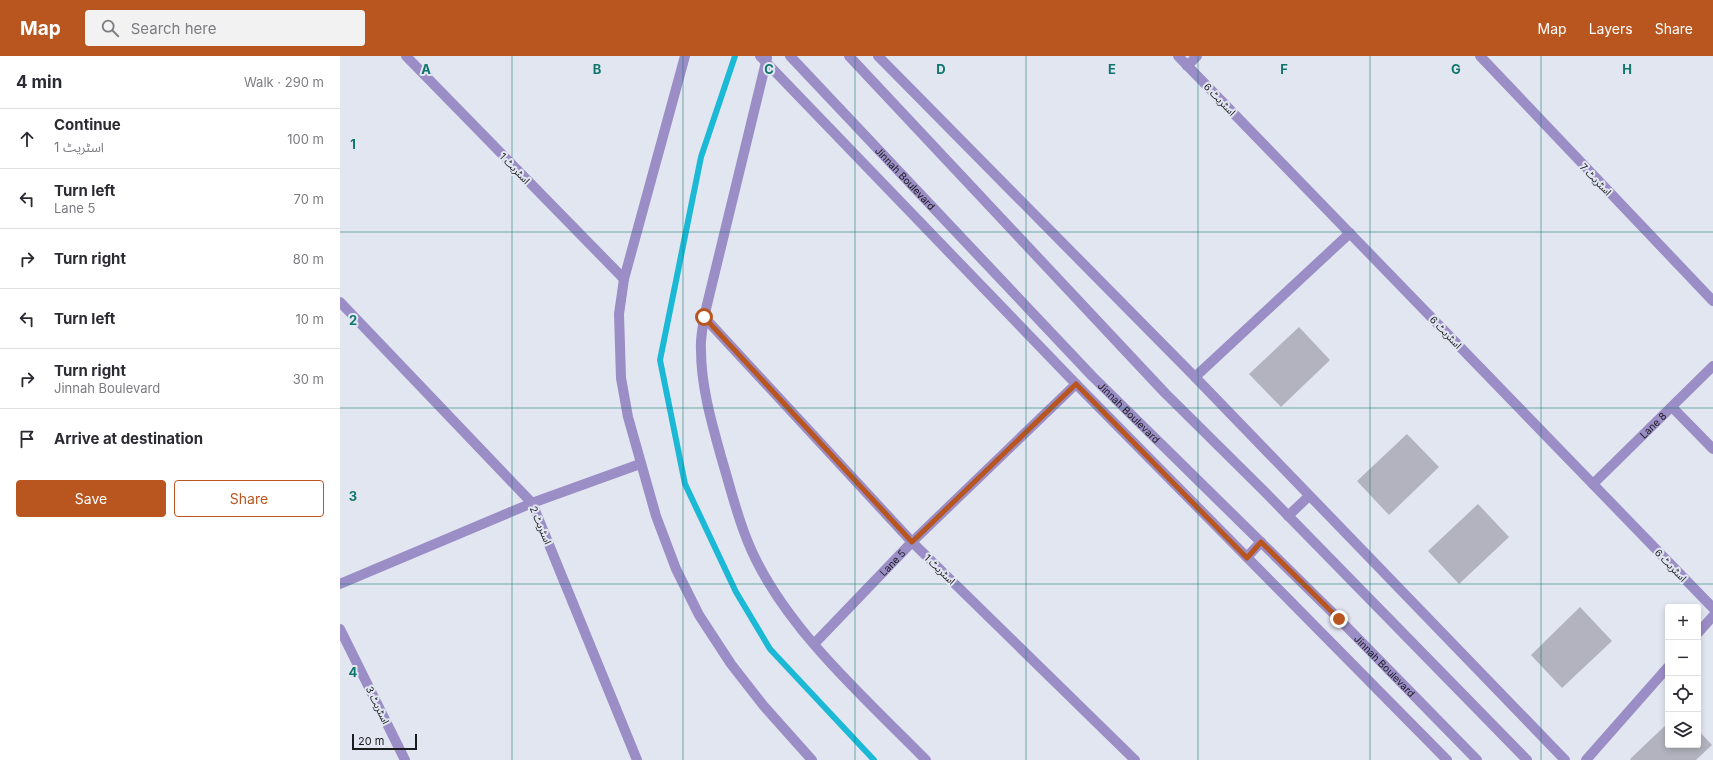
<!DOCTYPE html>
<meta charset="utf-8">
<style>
body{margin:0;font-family:Inter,"Noto Sans Arabic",sans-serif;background:#f2f2f3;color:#2b2b33}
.controls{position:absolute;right:12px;bottom:12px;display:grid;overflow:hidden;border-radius:4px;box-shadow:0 2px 6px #0003}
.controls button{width:36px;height:36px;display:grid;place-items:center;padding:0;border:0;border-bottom:1px solid #e1e1e2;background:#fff;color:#2b2b33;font:20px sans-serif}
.scale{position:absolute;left:12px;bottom:10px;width:65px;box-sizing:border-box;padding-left:4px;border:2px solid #1b1c20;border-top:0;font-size:11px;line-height:14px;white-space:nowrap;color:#1b1c20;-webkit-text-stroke:3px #e2e6f1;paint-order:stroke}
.stop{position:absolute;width:12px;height:12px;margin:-9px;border:3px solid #b9561f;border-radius:50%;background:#fff}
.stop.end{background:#b9561f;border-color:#fff;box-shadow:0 1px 4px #0008}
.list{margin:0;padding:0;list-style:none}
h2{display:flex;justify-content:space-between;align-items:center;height:52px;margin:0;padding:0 16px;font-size:17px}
h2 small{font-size:13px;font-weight:400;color:#7c7c81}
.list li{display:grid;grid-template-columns:26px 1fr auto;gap:12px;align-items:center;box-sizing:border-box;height:60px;padding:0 16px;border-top:1px solid #e1e1e2}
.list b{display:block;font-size:15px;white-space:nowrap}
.list p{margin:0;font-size:13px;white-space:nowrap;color:#7c7c81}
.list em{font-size:13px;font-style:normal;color:#7c7c81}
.actions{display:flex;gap:8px;padding:12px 16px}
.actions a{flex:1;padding:9px 0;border:1px solid #b9561f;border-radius:4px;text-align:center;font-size:14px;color:#b9561f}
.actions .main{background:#b9561f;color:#fff}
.icon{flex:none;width:22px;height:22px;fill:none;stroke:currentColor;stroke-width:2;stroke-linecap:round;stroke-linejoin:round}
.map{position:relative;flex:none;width:1373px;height:704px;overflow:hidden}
header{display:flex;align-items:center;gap:24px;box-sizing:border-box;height:56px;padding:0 20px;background:#b9561f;color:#fff}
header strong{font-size:19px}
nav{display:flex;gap:22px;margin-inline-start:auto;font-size:14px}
.search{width:280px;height:36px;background:#f2f2f3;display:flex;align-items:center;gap:10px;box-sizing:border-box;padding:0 14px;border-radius:4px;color:#7c7c81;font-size:15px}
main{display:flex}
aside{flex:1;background:#fff}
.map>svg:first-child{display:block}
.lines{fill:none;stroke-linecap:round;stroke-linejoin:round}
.stream{stroke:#1cb9d6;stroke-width:6}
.building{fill:#b3b3bf}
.minor{stroke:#9b8dc5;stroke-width:10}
.route{stroke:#b9561f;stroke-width:5}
.grid{fill:none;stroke:#0f766e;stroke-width:1;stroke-opacity:0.55}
.labels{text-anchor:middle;stroke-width:4;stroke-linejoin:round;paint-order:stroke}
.street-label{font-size:10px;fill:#1b1c20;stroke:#e2e6f1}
.grid-label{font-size:13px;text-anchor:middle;font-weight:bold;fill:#0f766e;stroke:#e2e6f1;stroke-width:4;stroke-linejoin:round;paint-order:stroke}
</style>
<header>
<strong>Map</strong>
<div class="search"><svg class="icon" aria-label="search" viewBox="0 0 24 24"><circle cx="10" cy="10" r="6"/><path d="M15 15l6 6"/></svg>Search here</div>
<nav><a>Map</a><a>Layers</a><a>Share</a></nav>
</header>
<main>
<aside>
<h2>4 min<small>Walk · 290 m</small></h2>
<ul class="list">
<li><svg class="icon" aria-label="ahead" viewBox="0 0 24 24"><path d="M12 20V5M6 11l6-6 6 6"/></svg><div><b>Continue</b><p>اسٹریٹ 1</p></div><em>100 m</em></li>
<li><svg class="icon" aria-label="left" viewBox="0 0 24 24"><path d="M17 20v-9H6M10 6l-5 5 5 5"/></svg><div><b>Turn left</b><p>Lane 5</p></div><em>70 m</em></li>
<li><svg class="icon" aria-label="right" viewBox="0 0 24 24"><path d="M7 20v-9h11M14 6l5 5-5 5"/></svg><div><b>Turn right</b></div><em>80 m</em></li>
<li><svg class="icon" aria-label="left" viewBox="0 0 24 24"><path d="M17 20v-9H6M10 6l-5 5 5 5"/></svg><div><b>Turn left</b></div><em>10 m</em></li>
<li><svg class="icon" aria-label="right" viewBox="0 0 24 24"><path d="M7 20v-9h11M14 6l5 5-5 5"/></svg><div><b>Turn right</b><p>Jinnah Boulevard</p></div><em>30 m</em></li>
<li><svg class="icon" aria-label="arrive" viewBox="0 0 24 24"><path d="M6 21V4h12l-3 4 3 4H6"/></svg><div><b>Arrive at destination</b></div></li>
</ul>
<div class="actions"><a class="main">Save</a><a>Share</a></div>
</aside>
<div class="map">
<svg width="1373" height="704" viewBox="0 0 1373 704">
<rect width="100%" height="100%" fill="#e2e6f1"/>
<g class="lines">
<path class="stream" d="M395 0 361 101 320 304 345 428 396 536 430 593 534 704"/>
</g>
<path class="building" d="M959 271 990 304 941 351 909 318Z
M1067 378 1099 411 1049 459 1017 425Z
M1138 448 1169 481 1119 528 1088 495Z
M1240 551 1272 585 1222 632 1191 599Z
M1328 667V689H1358V674L1372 689 1356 704H1291L1290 703Z"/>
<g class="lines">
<g class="minor">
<path d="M66 0 284 223"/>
<path d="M345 0 284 223 279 258 281 322 288 361 316 460 336 513 359 559 391 608 423 649 472 704"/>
<path d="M420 0 736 328 1107 704"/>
<path id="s1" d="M450 0 752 320 999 563 1137 704"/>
<path d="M509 0 825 337 923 434 1187 704"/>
<path d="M538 0 855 321 1225 704"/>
<path d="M838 0 1373 552"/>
<path d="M1140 0 1373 245"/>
<path d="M427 2 364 261C363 272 360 283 361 294 361 331 372 368 382 404 392 437 400 472 416 504 454 580 527 644 586 704"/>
<path d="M847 10 857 0"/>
<path d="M0 246 192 447 297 704"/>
<path d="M364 261 572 486 795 704"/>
<path d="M855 321 1010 177"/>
<path d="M1332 351 1373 393"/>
<path id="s2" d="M1253 428 1373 310"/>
<path d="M948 460 969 440"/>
<path d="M907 501 921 486"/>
<path d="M0 528 192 447 300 408"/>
<path d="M0 573 65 704"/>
<path d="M1358 577 1373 560"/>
<path id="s3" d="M474 588 572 486 736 328"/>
<path d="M1246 704 1328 611"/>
</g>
</g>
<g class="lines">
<path class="route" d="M364 261 572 486 736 328 907 502 921 486 999 563"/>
</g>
<path class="grid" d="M172 0V704M343 0V704M515 0V704M686 0V704M858 0V704M1030 0V704M1201 0V704M0 176H1373M0 352H1373M0 528H1373"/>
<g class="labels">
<g class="street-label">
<text transform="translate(880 43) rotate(46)" y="4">اسٹریٹ 6</text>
<text transform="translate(175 112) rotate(46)" y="4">اسٹریٹ 1</text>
<text dy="4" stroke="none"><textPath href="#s1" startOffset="168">Jinnah Boulevard</textPath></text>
<text transform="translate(1256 123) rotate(46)" y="4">اسٹریٹ 7</text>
<text transform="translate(1106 276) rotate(46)" y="4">اسٹریٹ 6</text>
<text dy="4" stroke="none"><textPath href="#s1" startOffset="492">Jinnah Boulevard</textPath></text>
<text dy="4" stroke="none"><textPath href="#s2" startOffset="84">Lane 8</textPath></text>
<text transform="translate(201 469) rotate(67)" y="4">اسٹریٹ 2</text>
<text dy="4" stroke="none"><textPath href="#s3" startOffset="113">Lane 5</textPath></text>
<text transform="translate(1331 509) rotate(46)" y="4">اسٹریٹ 6</text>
<text transform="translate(600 513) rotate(44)" y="4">اسٹریٹ 1</text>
<text dy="4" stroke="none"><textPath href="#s1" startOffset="852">Jinnah Boulevard</textPath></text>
<text transform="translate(38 649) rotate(64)" y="4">اسٹریٹ 3</text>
</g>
</g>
<g class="grid-label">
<text x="86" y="18">A</text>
<text x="257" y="18">B</text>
<text x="429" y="18">C</text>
<text x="601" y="18">D</text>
<text x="772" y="18">E</text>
<text x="944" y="18">F</text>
<text x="1116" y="18">G</text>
<text x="1287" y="18">H</text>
<text x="13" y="93">1</text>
<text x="13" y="269">2</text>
<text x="13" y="445">3</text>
<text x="13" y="621">4</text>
</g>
</svg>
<div class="controls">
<button>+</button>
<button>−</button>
<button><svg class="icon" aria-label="locate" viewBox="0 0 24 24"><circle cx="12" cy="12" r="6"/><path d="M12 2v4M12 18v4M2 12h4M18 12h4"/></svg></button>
<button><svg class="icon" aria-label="layers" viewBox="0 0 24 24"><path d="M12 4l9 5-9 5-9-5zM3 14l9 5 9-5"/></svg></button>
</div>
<div class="scale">20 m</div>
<div class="stop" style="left:364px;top:261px"></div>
<div class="stop end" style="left:999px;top:563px"></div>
</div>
</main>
